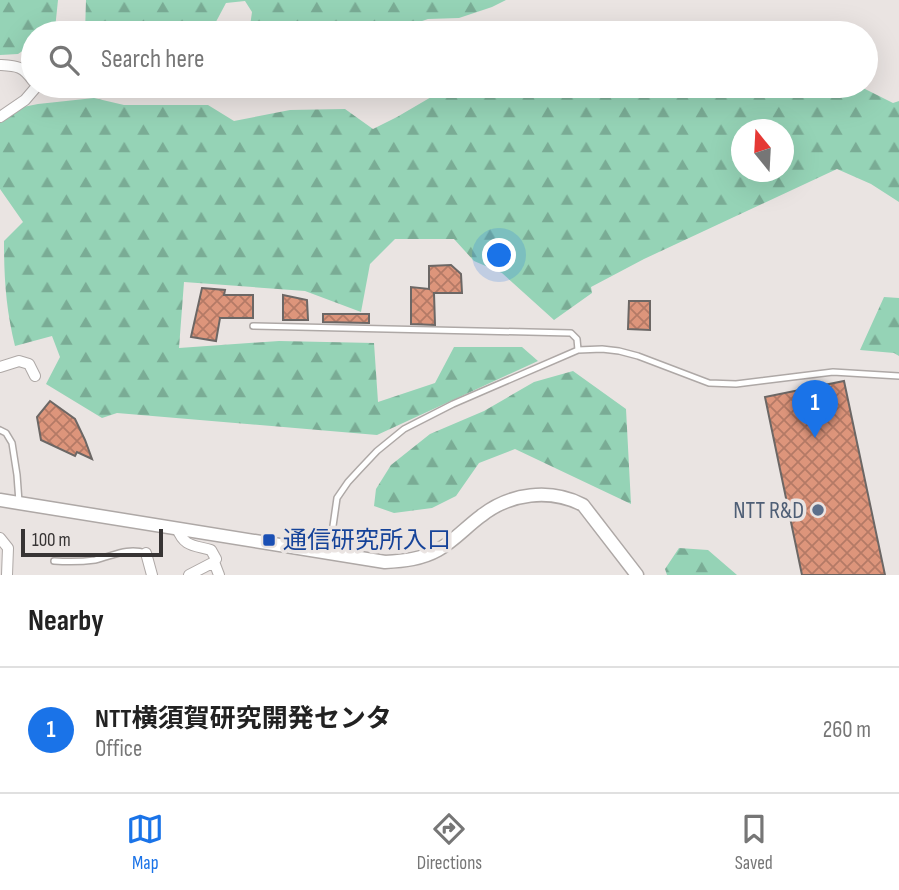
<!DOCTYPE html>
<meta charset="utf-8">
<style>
body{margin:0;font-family:"Sofia Sans Condensed","Noto Sans JP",sans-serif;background:#f2f2f2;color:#222}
.compass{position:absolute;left:731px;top:119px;width:63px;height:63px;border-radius:50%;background:#fff;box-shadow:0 7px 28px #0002;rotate:342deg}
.scale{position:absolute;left:21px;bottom:18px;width:142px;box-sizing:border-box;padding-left:7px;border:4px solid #373434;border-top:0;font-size:19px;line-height:24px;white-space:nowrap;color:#373434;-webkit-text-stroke:5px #eae4e2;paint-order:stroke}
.you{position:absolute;left:500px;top:256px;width:24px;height:24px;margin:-18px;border:5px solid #fff;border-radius:50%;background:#1a73e8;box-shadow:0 0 0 10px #1a73e833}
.badge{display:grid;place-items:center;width:46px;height:46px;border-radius:50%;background:#1a73e8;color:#fff;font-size:23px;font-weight:700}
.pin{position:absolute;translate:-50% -58px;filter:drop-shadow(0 2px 4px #0008)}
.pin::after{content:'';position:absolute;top:37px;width:24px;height:21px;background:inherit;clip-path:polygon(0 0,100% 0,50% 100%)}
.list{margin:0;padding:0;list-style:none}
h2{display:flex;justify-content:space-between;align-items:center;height:91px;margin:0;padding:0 28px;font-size:30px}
h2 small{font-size:23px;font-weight:400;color:#767676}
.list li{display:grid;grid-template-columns:46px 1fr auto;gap:21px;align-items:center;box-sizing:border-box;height:126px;padding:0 28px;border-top:2px solid #e0e0e0}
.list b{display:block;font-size:26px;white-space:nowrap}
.list p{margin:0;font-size:23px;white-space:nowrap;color:#767676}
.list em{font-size:23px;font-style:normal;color:#767676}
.icon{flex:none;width:38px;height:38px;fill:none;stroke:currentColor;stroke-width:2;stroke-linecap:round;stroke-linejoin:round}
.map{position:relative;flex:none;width:899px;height:575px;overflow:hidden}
.search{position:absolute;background:#fff;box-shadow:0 7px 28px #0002;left:21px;right:21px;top:21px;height:77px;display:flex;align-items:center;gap:18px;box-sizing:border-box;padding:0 24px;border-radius:38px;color:#767676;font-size:26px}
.sheet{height:217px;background:#fff}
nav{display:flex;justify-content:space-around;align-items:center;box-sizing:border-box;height:98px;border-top:2px solid #e0e0e0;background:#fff;font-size:19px;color:#767676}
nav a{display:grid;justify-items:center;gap:4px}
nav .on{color:#1a73e8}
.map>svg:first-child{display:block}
.forest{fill:url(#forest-firs);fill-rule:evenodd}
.building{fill:url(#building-cross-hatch);stroke:#6c6765;stroke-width:2}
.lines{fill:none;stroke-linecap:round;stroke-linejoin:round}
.service-casing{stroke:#aea8a6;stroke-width:8}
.minor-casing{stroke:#aea8a6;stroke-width:12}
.tertiary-casing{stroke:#aea8a6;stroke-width:15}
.service{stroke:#fff;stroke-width:5}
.minor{stroke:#fff;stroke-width:10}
.tertiary{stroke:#fff;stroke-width:12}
.service-dot{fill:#5c6f8a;stroke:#eae4e2;stroke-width:2.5}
.transit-dot{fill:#1a4fb4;stroke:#eae4e2;stroke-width:2.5}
.labels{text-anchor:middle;stroke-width:7;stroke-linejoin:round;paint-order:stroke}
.service-label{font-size:24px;fill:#4e5e75;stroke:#eae4e2;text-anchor:end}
.transit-label{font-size:24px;fill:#164399;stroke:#eae4e2;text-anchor:start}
</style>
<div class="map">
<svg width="899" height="575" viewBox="0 0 899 575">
<defs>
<pattern id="forest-firs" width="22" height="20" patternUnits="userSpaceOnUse" patternTransform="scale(1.75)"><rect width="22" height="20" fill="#95d3b6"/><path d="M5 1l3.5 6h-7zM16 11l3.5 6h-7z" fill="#7aac95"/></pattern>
<pattern id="building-cross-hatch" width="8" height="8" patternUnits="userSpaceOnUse" patternTransform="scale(1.75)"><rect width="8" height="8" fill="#dd957b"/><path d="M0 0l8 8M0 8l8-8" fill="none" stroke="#b47a66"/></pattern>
</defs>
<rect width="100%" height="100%" fill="#eae4e2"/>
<path class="forest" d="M0 0H58L55 29 49 33H33V44L18 54 0 55Z
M86 0H506L492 7 459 18 428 19 387 33H249L252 12 245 1 226 3 210 33H85Z
M547 25 621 28 644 33H538L547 28Z
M450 86H859L893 103 899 101V202L871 184 837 169 644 259 591 287 592 293 554 320 502 273 474 261 454 239H395L370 264 361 312 305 291 184 282 179 348 279 341 374 343 378 402 435 383 454 347H522L538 361 377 435 117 413 102 418 46 384 60 357 52 336 15 346C6 309 4 279 4 241L23 222 0 189V120L13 109 38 104 94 98 124 105H208L234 121 290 110 345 109 373 129 397 117ZM741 130H783V172H741Z
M884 297 899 298V356L894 353 860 350Z
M573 371 626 409 631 504 515 449 479 463 456 496 432 508 394 513 374 506 376 489 391 465 430 434 484 411 534 382Z
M679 548 708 550 737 575H667L665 569Z"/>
<path class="building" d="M451 265 461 274 462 293H434L435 325 411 324V287L429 289V266Z
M202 288 225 290 224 295H253V318H220L216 341 191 337Z
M283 295 307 300 308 320H283Z
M629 301H650V330L628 329Z
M323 314H369V323L323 322Z
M844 381 885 575H802L765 397Z
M50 401 75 419 85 440 92 459 77 452 75 456 41 440 37 417Z"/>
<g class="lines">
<defs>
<path id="service" d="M253 326 571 333 577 339 578 350
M0 430 6 433 12 443 17 475 19 502
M329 554 337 498 348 482 360 469 377 451 404 429 453 404 578 350 602 349 619 351 638 356 709 383 736 384 833 372 899 376
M54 561C68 562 81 562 95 560 113 556 127 547 146 553"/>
<path id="minor" d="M0 65C17 66 23 66 33 81
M0 117 25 100 37 86
M0 367 19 361 29 364 35 376
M177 528C184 547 193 545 211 550L216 559 214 562 219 575
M0 538 8 548 7 575
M146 553 152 575
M189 575 214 562"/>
<path id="tertiary" d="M0 500 385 562C404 561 422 559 438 550 454 541 466 527 481 516 510 493 550 488 583 505L637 575"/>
</defs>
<use href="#service" class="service-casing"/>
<use href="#minor" class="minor-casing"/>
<use href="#tertiary" class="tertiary-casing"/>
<use href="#service" class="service"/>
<use href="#minor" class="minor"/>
<use href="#tertiary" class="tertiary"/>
</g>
<circle class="service-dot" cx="818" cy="510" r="7"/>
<rect class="transit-dot" x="262" y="533" width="14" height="14" rx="3.5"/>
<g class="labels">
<g class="service-label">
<text x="804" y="518">NTT R&amp;D</text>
</g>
<g class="transit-label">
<text x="283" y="548">通信研究所入口</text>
</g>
</g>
</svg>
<svg class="compass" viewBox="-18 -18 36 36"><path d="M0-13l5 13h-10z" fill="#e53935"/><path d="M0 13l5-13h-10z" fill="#767676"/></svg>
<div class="scale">100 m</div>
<div class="you"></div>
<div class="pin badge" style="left:815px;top:438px">1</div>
<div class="search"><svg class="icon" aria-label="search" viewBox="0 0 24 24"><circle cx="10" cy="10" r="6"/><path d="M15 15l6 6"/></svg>Search here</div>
</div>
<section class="sheet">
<h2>Nearby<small></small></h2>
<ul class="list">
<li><span class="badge">1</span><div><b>NTT横須賀研究開発センタ</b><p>Office</p></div><em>260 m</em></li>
</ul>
</section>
<nav>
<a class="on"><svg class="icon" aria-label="map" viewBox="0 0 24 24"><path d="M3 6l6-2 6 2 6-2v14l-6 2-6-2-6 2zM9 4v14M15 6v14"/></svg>Map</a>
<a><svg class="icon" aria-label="directions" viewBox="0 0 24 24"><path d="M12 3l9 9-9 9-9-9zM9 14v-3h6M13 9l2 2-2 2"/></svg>Directions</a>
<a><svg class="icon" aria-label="saved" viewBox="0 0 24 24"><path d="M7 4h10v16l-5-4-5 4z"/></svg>Saved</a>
</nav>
